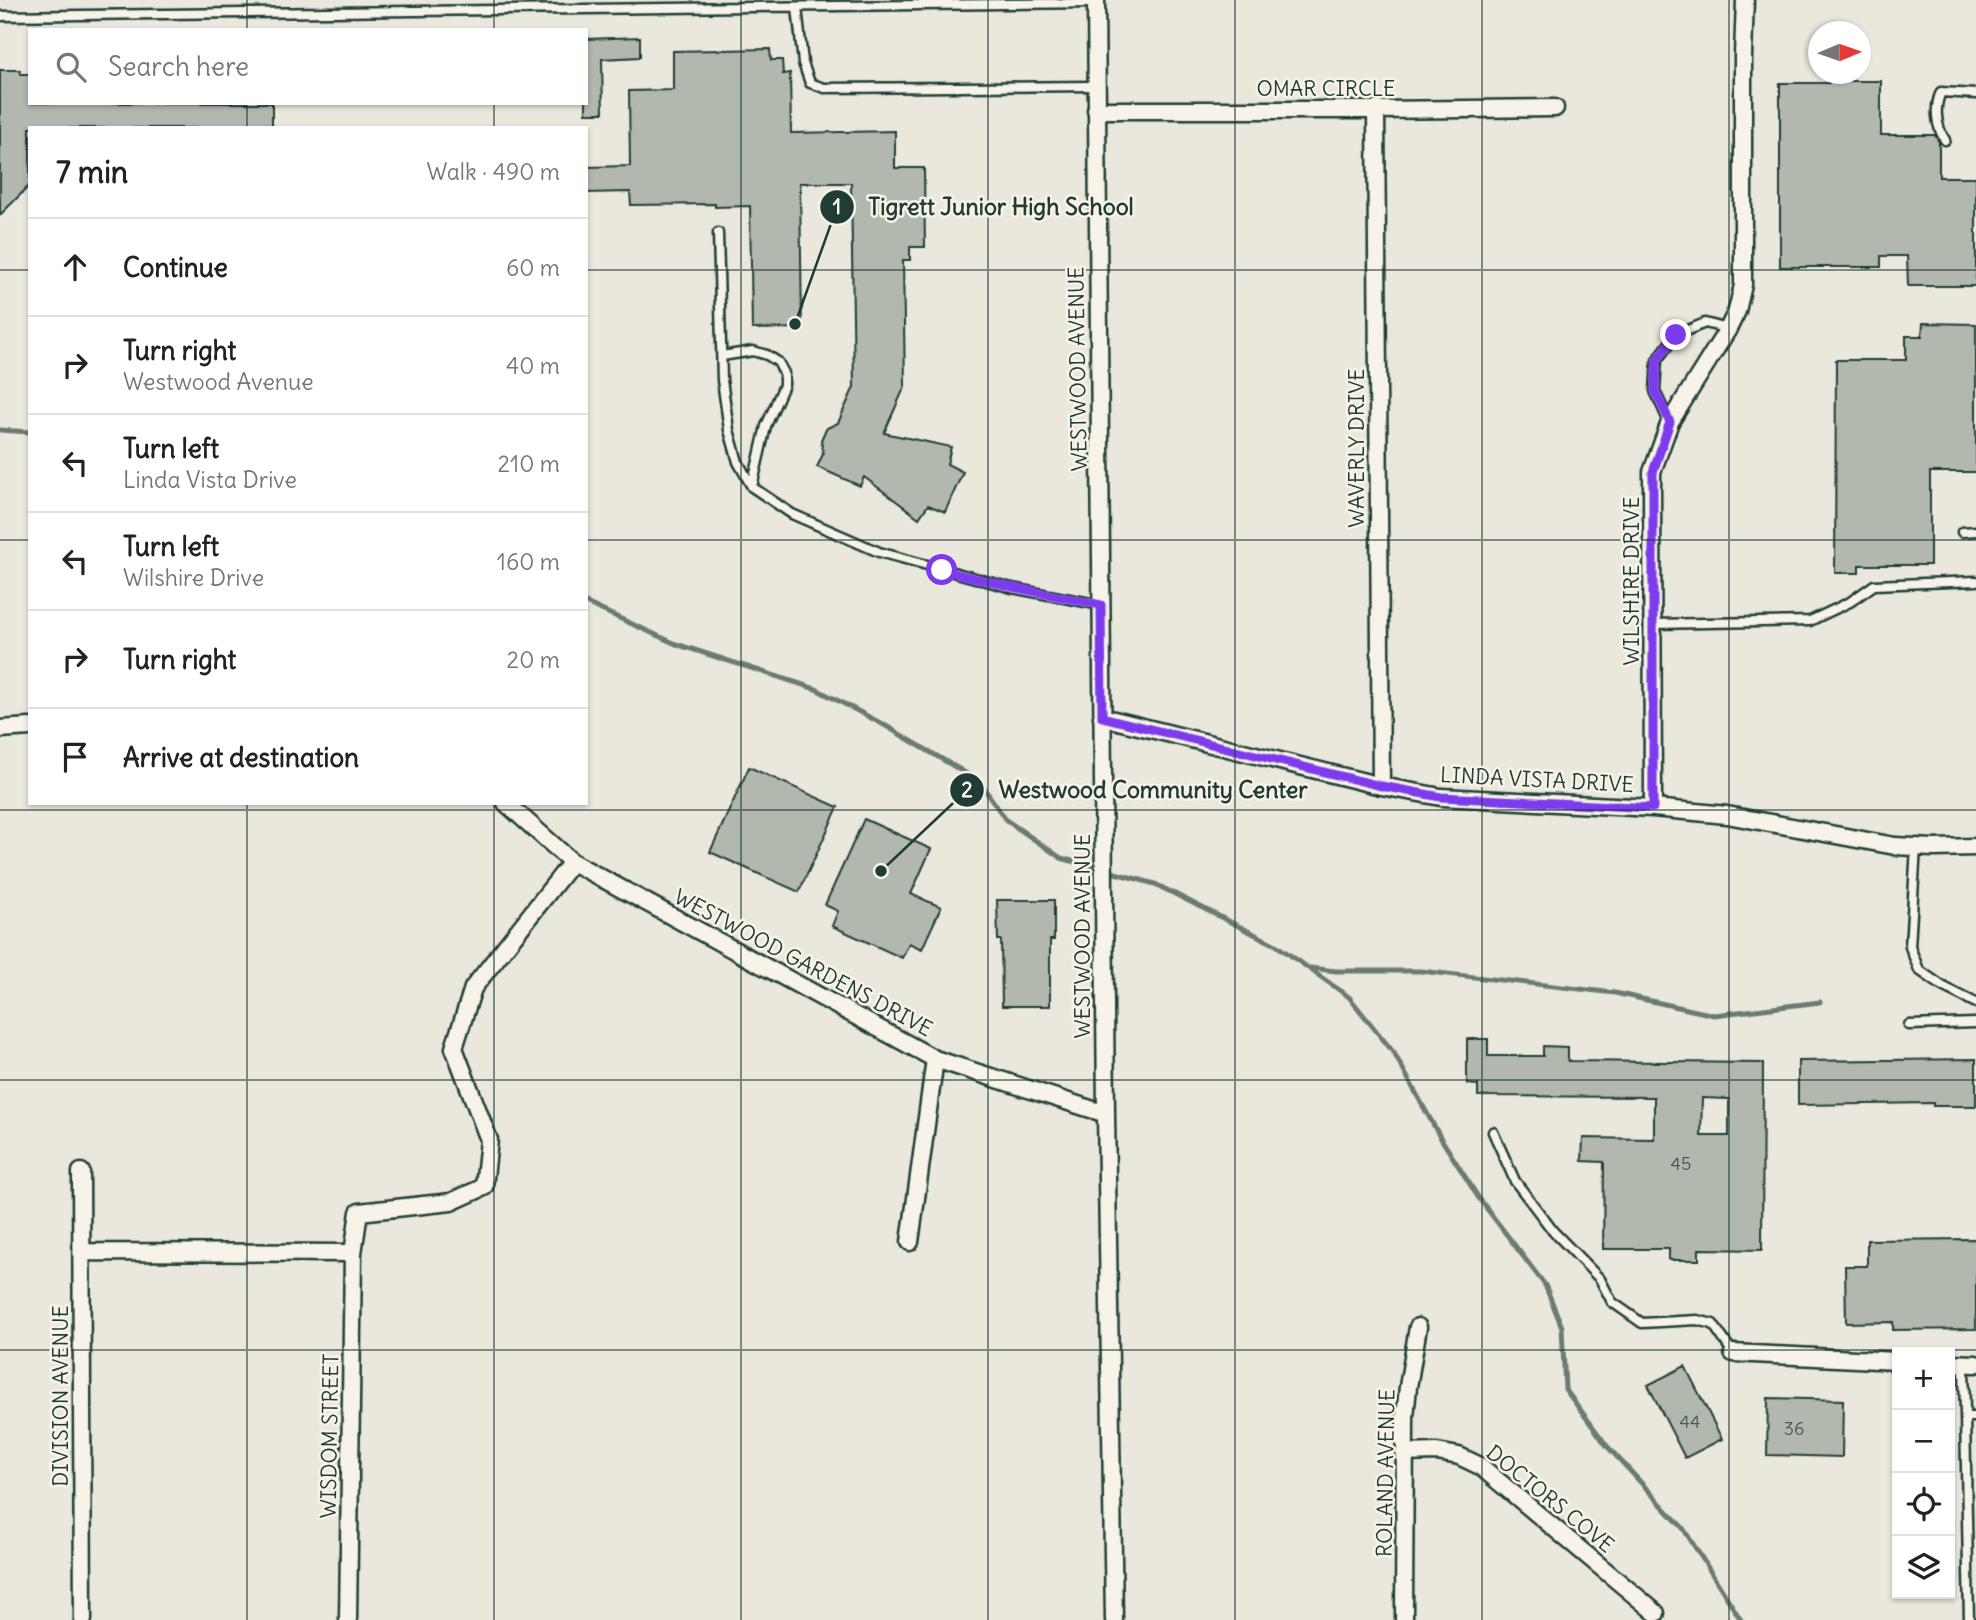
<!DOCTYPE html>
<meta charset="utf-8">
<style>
body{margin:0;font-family:Delius,sans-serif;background:#f6f6f6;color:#222}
.controls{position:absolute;right:21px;bottom:21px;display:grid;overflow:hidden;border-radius:0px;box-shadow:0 2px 5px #0004}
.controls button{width:63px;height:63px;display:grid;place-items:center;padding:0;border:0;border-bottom:2px solid #e0e0e0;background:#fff;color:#222;font:35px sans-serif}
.compass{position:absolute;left:1808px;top:21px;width:63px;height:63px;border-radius:50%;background:#fff;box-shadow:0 2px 5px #0004;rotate:88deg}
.stop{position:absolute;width:21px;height:21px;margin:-16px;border:5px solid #7c3aed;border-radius:50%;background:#fff}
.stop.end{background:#7c3aed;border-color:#fff;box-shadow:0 2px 7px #0008}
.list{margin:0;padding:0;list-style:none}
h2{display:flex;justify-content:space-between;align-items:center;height:91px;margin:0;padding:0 28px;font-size:30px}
h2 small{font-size:23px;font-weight:400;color:#767676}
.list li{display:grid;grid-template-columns:46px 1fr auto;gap:21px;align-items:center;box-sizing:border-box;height:98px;padding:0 28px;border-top:2px solid #e0e0e0}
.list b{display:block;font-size:26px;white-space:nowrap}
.list p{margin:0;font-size:23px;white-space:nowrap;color:#767676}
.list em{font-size:23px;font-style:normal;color:#767676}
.icon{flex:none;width:38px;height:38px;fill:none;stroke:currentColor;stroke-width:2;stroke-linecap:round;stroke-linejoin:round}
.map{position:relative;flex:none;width:1976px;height:1620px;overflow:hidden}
.search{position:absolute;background:#fff;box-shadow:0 2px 5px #0004;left:28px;top:28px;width:560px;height:77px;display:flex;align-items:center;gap:18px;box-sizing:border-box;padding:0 24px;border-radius:0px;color:#767676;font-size:26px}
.panel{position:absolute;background:#fff;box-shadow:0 2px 5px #0004;left:28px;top:126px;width:560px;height:679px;border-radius:0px}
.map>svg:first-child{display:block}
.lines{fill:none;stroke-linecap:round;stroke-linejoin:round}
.stream{stroke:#6a7c72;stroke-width:5}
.building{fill:#b2b8ae;stroke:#1f3d34;stroke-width:2;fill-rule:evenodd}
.lane-casing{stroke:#1f3d34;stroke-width:13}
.street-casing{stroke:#1f3d34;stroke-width:21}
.lane{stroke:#f7f3e8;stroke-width:8}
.street{stroke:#f7f3e8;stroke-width:16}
.route{stroke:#7c3aed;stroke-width:9}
.grid{fill:none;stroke:#1f3d34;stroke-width:2;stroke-opacity:0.55}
.labels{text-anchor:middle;stroke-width:5;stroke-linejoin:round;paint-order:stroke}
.number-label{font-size:18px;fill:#445c52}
.street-label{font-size:21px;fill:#1f3d34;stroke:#f7f3e8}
.leader{fill:none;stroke:#1f3d34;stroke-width:2.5}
.callout-dot{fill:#1f3d34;stroke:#f7f3e8;stroke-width:2.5}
.mark-label{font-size:21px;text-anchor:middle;font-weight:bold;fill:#fff}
.callout-label{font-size:23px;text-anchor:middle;font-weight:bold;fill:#1f3d34;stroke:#f7f3e8;stroke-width:5;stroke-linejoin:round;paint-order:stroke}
</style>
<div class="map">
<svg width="1976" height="1620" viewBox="0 0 1976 1620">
<rect width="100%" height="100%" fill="#eae8dd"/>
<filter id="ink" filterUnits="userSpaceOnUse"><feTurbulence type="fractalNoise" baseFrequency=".0143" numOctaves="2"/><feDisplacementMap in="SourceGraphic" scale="14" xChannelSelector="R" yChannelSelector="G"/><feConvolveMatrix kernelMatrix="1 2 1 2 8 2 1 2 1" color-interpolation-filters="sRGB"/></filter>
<g filter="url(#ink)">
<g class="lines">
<path class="stream" d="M0 430 30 432
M586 603 676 644 816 689 886 726 979 781 1006 820 1061 858 1155 884 1276 945 1349 997 1394 1053 1440 1137 1478 1197 1545 1285 1562 1327 1565 1389 1607 1446 1683 1528 1741 1620
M1310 968 1336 971H1421L1615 993 1714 1015 1820 1002"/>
</g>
<path class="building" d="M640 37V57L602 59 603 113H586V39Z
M770 49 771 60H782L783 74 790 73 791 133 895 131V168H924L925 247H910V260H903L905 386 884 433 951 447 947 464 963 472 945 512 928 505 919 518 864 477 860 486 817 467 823 454 821 440 824 433 827 428 838 423 854 387 851 183H800L802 328 752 329 750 206 715 207V204L631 205 630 192 586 193V167L630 166 629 91 673 90V51Z
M0 70H20V74H30V103H272V128H30V185L0 215Z
M1829 81H1881V135H1935L1939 142V177H1976V286H1908L1907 256H1881V267H1780V83H1829Z
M1923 323 1976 324V472H1930V565H1859V573H1835L1836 360H1906V336H1922Z
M749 767 838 807 799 892 710 852Z
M864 819 931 849 911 894 941 907 922 949 909 943 902 958 832 926 838 911 825 905Z
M997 900H1054V940H1050V1006H1002L1001 940H998Z
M1467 1039H1488V1056H1543V1046L1568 1047V1061L1763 1063 1762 1250 1699 1249V1260H1669V1249H1603L1604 1162 1582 1161 1583 1138 1654 1139V1097L1478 1096V1085L1467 1084ZM1702 1098 1729 1099V1136H1701Z
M1976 1059V1106H1933V1103L1798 1105V1061Z
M1976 1239V1329L1893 1330V1322L1846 1323 1845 1266H1867V1240Z
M1685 1366 1722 1439 1685 1458 1648 1385Z
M1768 1398 1843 1400 1842 1457 1767 1455Z"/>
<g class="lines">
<defs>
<path id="lane" d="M797 7 803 63 810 83 824 88 1097 86
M0 16 1096 3
M1945 140C1936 126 1934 107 1941 92L1976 94
M718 233 722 380 729 430 738 462 752 487 792 514 879 552 1012 588 1101 605
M722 356 753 351 767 355 778 362 784 373V385L766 426 752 487
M1669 422 1655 391 1657 360 1676 335 1705 323 1728 329
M1962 532 1976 531
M1653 624 1810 621 1850 602 1874 585 1976 581
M1916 847 1910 947 1919 970 1942 986 1976 1003
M1909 1025 1976 1023
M1493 1132 1515 1181 1553 1231 1600 1279 1612 1302 1642 1323 1697 1320 1713 1324 1733 1353
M1964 1364 1969 1620
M1965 1417H1976"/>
<path id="street" d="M1096 0 1106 1114 1114 1620
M1096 110H1376L1555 108
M1376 110 1381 786
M1102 717 1381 786 1441 797 1653 808 1727 815 1895 846 1933 848 1976 847
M0 729 30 727
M506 803 572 862 935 1059 1106 1114
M1653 808 1652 472 1670 422 1728 329 1737 311 1743 285V56L1745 0
M81 1172 83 1620
M910 1242 935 1059
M82 1252 353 1253 359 1212 451 1202 484 1187 489 1140 454 1048 473 988 572 862
M1733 1353 1897 1361
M1950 1363 1976 1364
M1404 1453 1437 1452 1459 1456 1480 1466 1656 1613
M348 1620 353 1253
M1404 1620 1405 1417 1408 1387 1418 1327"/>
</defs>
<use href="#lane" class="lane-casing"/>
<use href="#street" class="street-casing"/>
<use href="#lane" class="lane"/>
<use href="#street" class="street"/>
</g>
</g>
<g class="lines" filter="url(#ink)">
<path class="route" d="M942 570 1012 587 1101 605 1102 717 1381 786 1441 797 1653 808V472L1670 422 1655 391 1657 360 1676 335"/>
</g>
<path class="grid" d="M247 0V30M494 0V30M741 0V1620M988 0V1620M1235 0V1620M1482 0V1620M1729 0V1620M247 103V128M494 103V128M0 270H30M586 270H1976M0 540H30M586 540H1976M247 803V1620M494 803V1620M0 810H1976M0 1080H1976M0 1350H1976"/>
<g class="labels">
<g class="number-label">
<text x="1681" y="1170">45</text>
<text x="1690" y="1428">44</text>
<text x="1794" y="1435">36</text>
</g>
<g class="street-label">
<text x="1326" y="96">OMAR CIRCLE</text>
<text transform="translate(1078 369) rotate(-91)" y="7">WESTWOOD AVENUE</text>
<text transform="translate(1357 448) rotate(-90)" y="7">WAVERLY DRIVE</text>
<text transform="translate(1632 581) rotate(-90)" y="7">WILSHIRE DRIVE</text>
<text transform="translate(1537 780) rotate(3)" y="7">LINDA VISTA DRIVE</text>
<text transform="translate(1083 936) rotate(-90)" y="7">WESTWOOD AVENUE</text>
<text transform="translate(803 963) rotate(28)" y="7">WESTWOOD GARDENS DRIVE</text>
<text transform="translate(61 1396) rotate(-90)" y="7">DIVISION AVENUE</text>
<text transform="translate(330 1436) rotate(-89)" y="7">WISDOM STREET</text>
<text transform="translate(1386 1473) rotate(-89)" y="7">ROLAND AVENUE</text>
<text transform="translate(1550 1499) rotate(39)" y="7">DOCTORS COVE</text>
</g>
</g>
<path class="leader" d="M795 324L837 207M881 871L967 790"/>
<g class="callout-dot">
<circle cx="795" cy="324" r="7"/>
<circle cx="881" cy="871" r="7"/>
<circle cx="837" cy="207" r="18"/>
<circle cx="967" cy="790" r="18"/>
</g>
<g class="mark-label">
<text x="837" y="214">1</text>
<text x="967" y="797">2</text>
</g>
<g class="callout-label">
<text x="1001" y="215">Tigrett Junior High School</text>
<text x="1153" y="798">Westwood Community Center</text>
</g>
</svg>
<div class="controls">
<button>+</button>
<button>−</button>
<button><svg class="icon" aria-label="locate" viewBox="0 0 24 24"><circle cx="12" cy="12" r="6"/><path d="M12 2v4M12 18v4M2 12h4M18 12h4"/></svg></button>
<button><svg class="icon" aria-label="layers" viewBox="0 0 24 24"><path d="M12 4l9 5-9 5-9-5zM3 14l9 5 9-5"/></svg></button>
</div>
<svg class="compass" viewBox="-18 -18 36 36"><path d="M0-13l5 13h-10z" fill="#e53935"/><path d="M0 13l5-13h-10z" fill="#767676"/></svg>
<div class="stop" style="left:942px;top:570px"></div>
<div class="stop end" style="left:1676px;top:335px"></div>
<div class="search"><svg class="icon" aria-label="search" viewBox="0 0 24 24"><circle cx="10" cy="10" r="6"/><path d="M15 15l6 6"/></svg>Search here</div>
<section class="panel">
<h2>7 min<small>Walk · 490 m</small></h2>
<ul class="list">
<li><svg class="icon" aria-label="ahead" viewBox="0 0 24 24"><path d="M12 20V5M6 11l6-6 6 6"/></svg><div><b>Continue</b></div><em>60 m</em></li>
<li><svg class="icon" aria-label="right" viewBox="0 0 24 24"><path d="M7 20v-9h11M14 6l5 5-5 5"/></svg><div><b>Turn right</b><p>Westwood Avenue</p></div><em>40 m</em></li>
<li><svg class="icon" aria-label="left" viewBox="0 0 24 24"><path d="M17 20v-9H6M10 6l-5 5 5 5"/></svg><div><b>Turn left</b><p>Linda Vista Drive</p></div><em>210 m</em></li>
<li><svg class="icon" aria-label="left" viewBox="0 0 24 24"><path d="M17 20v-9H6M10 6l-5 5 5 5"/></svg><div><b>Turn left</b><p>Wilshire Drive</p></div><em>160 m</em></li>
<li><svg class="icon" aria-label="right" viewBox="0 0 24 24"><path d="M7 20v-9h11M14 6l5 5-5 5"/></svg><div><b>Turn right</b></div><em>20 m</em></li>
<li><svg class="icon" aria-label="arrive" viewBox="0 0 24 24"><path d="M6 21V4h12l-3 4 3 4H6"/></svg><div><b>Arrive at destination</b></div></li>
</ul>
</section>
</div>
